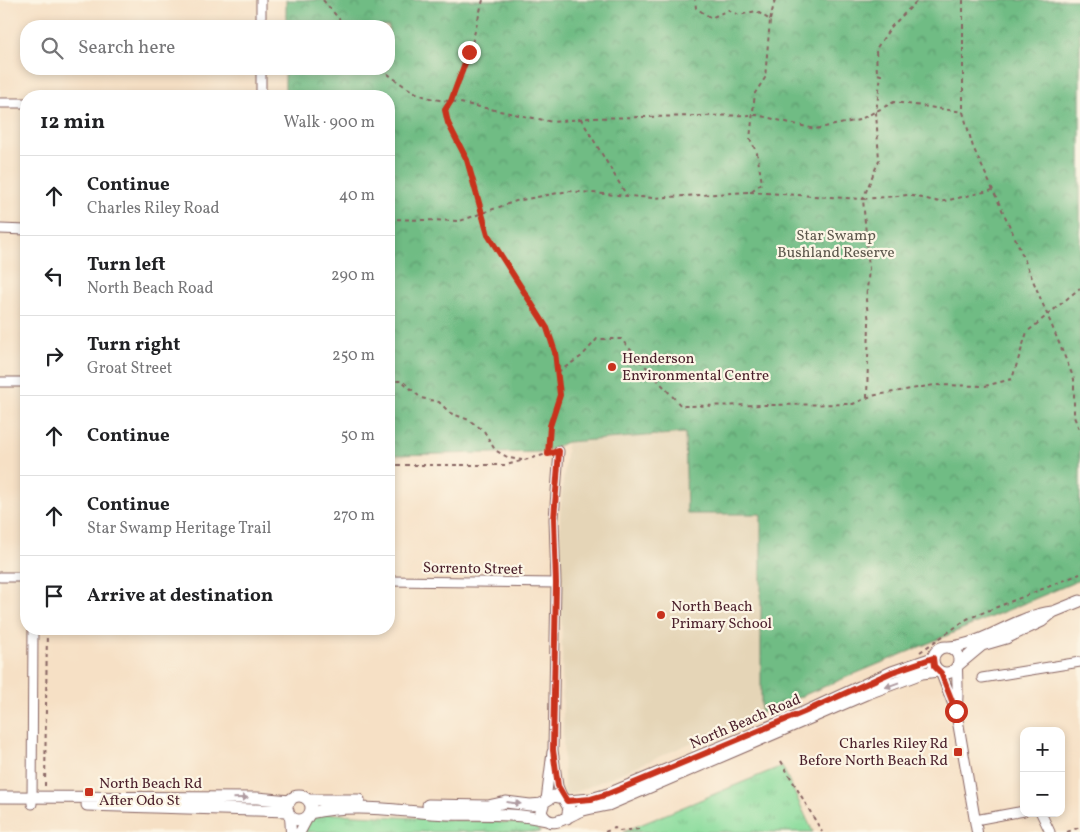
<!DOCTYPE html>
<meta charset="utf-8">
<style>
body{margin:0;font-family:Vollkorn,serif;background:#f6f6f6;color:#202124}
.controls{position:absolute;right:15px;bottom:15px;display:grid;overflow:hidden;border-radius:10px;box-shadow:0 2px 8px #0003}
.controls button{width:45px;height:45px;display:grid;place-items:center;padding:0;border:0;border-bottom:1px solid #e0e0e0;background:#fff;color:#202124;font:25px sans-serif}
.stop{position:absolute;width:15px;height:15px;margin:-11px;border:4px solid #c8321e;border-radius:50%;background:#fff}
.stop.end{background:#c8321e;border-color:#fff;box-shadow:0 1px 5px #0008}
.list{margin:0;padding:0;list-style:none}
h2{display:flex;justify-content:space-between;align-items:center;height:65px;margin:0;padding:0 20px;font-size:21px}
h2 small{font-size:16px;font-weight:400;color:#757577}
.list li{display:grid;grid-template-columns:32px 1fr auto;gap:15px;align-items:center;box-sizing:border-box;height:80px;padding:0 20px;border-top:1px solid #e0e0e0}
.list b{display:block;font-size:19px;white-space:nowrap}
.list p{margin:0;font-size:16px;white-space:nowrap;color:#757577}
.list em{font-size:16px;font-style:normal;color:#757577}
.icon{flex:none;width:28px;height:28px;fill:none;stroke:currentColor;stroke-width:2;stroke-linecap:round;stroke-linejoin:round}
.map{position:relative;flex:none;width:1080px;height:832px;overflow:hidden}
.search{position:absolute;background:#fff;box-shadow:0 2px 8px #0003;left:20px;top:20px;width:375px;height:55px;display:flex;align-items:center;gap:12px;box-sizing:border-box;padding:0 18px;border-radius:20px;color:#757577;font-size:19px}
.panel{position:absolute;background:#fff;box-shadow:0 2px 8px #0003;left:20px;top:90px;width:375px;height:545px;border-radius:20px}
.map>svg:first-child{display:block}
.built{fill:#e5d5b7}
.forest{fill:url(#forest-crowns);stroke:#5c6e58}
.park{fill:url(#park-tufts);stroke:#6a7e64}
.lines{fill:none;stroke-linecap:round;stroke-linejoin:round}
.minor-casing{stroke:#866361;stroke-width:11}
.tertiary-casing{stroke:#866361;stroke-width:12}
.secondary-casing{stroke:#866361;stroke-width:13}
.path{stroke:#866361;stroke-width:2;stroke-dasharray:4 4;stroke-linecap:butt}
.minor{stroke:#fff;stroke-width:9}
.tertiary{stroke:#fff;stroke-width:10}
.secondary{stroke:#fff;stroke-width:11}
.oneway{fill:#ae9aa0}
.route{stroke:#c8321e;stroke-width:6}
.poi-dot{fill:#c8321e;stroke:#fcf5e5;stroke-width:2}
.labels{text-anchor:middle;stroke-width:4.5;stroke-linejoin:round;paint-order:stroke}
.park-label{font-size:15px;fill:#5d584d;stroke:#fcf5e5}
.poi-label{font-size:15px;fill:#4a1f2b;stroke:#fcf5e5;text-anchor:start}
.street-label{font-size:15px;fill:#4a1f2b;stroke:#fcf5e5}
</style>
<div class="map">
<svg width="1080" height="832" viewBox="0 0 1080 832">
<defs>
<pattern id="forest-crowns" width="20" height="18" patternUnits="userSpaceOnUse" patternTransform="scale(1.25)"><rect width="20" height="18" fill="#6fbc84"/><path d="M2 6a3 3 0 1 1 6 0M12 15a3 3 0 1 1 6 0" fill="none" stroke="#5d986c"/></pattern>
<pattern id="park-tufts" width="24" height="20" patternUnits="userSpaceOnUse" patternTransform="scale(1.25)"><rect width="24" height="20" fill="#8adc9c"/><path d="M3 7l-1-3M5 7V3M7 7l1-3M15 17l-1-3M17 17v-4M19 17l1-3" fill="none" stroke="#79bc87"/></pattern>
</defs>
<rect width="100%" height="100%" fill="#fcf5e5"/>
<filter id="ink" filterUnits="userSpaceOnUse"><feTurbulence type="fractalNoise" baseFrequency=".02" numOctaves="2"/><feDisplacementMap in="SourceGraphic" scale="10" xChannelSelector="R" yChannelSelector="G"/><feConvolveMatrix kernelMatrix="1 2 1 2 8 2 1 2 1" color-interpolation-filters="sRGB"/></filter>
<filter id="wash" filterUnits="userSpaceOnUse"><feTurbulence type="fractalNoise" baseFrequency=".0096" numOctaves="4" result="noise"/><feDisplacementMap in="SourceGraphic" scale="20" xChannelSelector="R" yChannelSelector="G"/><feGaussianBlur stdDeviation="1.12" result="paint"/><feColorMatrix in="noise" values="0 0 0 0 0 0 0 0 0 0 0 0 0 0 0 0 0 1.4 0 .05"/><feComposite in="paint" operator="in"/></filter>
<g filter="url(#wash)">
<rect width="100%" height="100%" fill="#f6e0c5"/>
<path class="built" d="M685 433 761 514V713L574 793 564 795 560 516 567 442Z"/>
<path class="forest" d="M286 0H1080V580L761 713V514H687L685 433 567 442 544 452 389 455V96H285V69H389V26H286Z"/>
<path class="park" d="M782 766 813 832H623Z
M316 813 535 824 540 832H303Z"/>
</g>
<g filter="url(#ink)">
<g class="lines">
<defs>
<path id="minor" d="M261 0V26
M261 69V96
M0 103H26
M0 229 26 230
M0 382H26
M559 451 554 519 556 583 553 750 558 786 563 798
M0 577H26
M389 581 556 583
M982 678 1080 662
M546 800 552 752
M32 804 33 629
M1041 813 1050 832
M975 820 1024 811"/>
<path id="tertiary" d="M941 673 956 711 977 832
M956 711C959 697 957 682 957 667
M290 815 291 832
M300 832 309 815"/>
<path id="secondary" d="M933 660a13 13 0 1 1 26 0a13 13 0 1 1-26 0Z
M949 647C985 645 1016 616 1052 612
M958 665 982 645 1006 638 1042 621 1053 612 1080 601
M287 808a12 12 0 1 1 24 0a12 12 0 1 1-24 0Z
M0 797 257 798 290 801
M309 800H359
M567 801 591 799 608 794 805 712 892 672 933 658
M87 805 288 811
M428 805 488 806 506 802 530 805 543 804
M310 813C356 802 401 812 447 814 480 815 513 812 546 820
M567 818 569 808 563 798 554 796 544 802 541 812C550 832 567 816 580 811 589 808 599 807 608 805L866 694 922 673 938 671"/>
</defs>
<use href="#minor" class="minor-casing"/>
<use href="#tertiary" class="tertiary-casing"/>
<use href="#secondary" class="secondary-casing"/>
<path class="path" d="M323 0 345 26
M483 0C473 36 466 79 445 110L449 123 467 160 488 235 547 327 555 352 560 395 550 427 548 454
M963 0V112L973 147 1017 242 1074 379V417L1080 431
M770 20 775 0
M381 69C406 87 419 100 451 101L553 122 589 118 757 115 815 129 859 120 894 102 963 112
M581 119 627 196
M750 192 863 199 879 160 876 112 881 75 877 74 876 49 891 27 918 0
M389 219 460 221 516 201 568 191 653 198 750 192 762 183 757 153 750 139 755 93 765 78 770 20 756 11 739 15 728 10 711 18 696 8 695 0
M558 372 582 356 597 339H621L681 406 853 404 871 396 934 385 985 386 1012 379 1027 332 1080 288
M389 379 392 381H402L421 398 439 402 450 413 469 420 484 431 495 450 509 458 522 460
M867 398 869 322 866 300 869 269 863 199 908 195 940 202 993 190
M389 465H506L547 454
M920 652 967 619 1080 574
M781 761 822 832
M45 786 47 629
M605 832 615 828 619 831 639 829 640 832
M1067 832 1080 827"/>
<use href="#minor" class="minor"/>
<use href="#tertiary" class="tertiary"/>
<use href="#secondary" class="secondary"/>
</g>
<defs><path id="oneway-solid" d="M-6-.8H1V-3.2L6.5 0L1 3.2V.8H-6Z" transform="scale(1.25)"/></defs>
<g class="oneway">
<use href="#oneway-solid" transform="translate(892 685) rotate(160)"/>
<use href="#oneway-solid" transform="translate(241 798) rotate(-2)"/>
<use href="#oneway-solid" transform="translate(514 803) rotate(7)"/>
</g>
</g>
<g class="lines" filter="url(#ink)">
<path class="route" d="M469 52 451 101 445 110 448 123 467 160 488 235 547 328 555 352 560 395 550 426 548 454 559 451 554 519 556 583 553 750 558 786 567 801 591 799 608 794 804 712 892 672 933 658 934 666 941 673 956 711"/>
</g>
<g class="poi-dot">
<circle cx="612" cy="367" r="5"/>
<circle cx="661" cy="615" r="5"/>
<rect x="953" y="747" width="10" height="10" rx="2.5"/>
<rect x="84" y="787" width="10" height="10" rx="2.5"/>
</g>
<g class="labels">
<g class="park-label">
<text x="836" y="240">Star Swamp<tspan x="836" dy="17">Bushland Reserve</tspan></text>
</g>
<g class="poi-label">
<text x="622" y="363">Henderson<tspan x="622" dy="17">Environmental Centre</tspan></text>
<text x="671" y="611">North Beach<tspan x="671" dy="17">Primary School</tspan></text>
<text x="948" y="748" text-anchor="end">Charles Riley Rd<tspan x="948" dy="17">Before North Beach Rd</tspan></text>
<text x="99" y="788">North Beach Rd<tspan x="99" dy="17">After Odo St</tspan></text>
</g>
<g class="street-label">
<text transform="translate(473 568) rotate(1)" y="5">Sorrento Street</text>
<text transform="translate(745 721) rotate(-23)" y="5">North Beach Road</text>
</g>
</g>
</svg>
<div class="controls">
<button>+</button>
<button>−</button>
</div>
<div class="stop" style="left:956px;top:711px"></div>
<div class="stop end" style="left:469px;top:52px"></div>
<div class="search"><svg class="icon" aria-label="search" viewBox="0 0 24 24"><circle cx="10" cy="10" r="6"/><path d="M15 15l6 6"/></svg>Search here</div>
<section class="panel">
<h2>12 min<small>Walk · 900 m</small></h2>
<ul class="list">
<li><svg class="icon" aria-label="ahead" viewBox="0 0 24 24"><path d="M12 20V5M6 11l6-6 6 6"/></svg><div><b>Continue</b><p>Charles Riley Road</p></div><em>40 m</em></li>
<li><svg class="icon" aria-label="left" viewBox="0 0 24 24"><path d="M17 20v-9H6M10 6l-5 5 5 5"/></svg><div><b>Turn left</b><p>North Beach Road</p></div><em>290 m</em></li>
<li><svg class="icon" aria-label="right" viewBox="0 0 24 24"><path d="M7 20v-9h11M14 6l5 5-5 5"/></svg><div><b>Turn right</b><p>Groat Street</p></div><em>250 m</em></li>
<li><svg class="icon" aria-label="ahead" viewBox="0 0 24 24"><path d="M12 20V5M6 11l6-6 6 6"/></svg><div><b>Continue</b></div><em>50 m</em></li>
<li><svg class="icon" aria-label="ahead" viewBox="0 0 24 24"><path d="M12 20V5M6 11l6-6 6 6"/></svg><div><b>Continue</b><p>Star Swamp Heritage Trail</p></div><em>270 m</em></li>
<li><svg class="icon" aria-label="arrive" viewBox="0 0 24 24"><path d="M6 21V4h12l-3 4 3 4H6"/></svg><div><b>Arrive at destination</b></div></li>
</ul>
</section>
</div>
